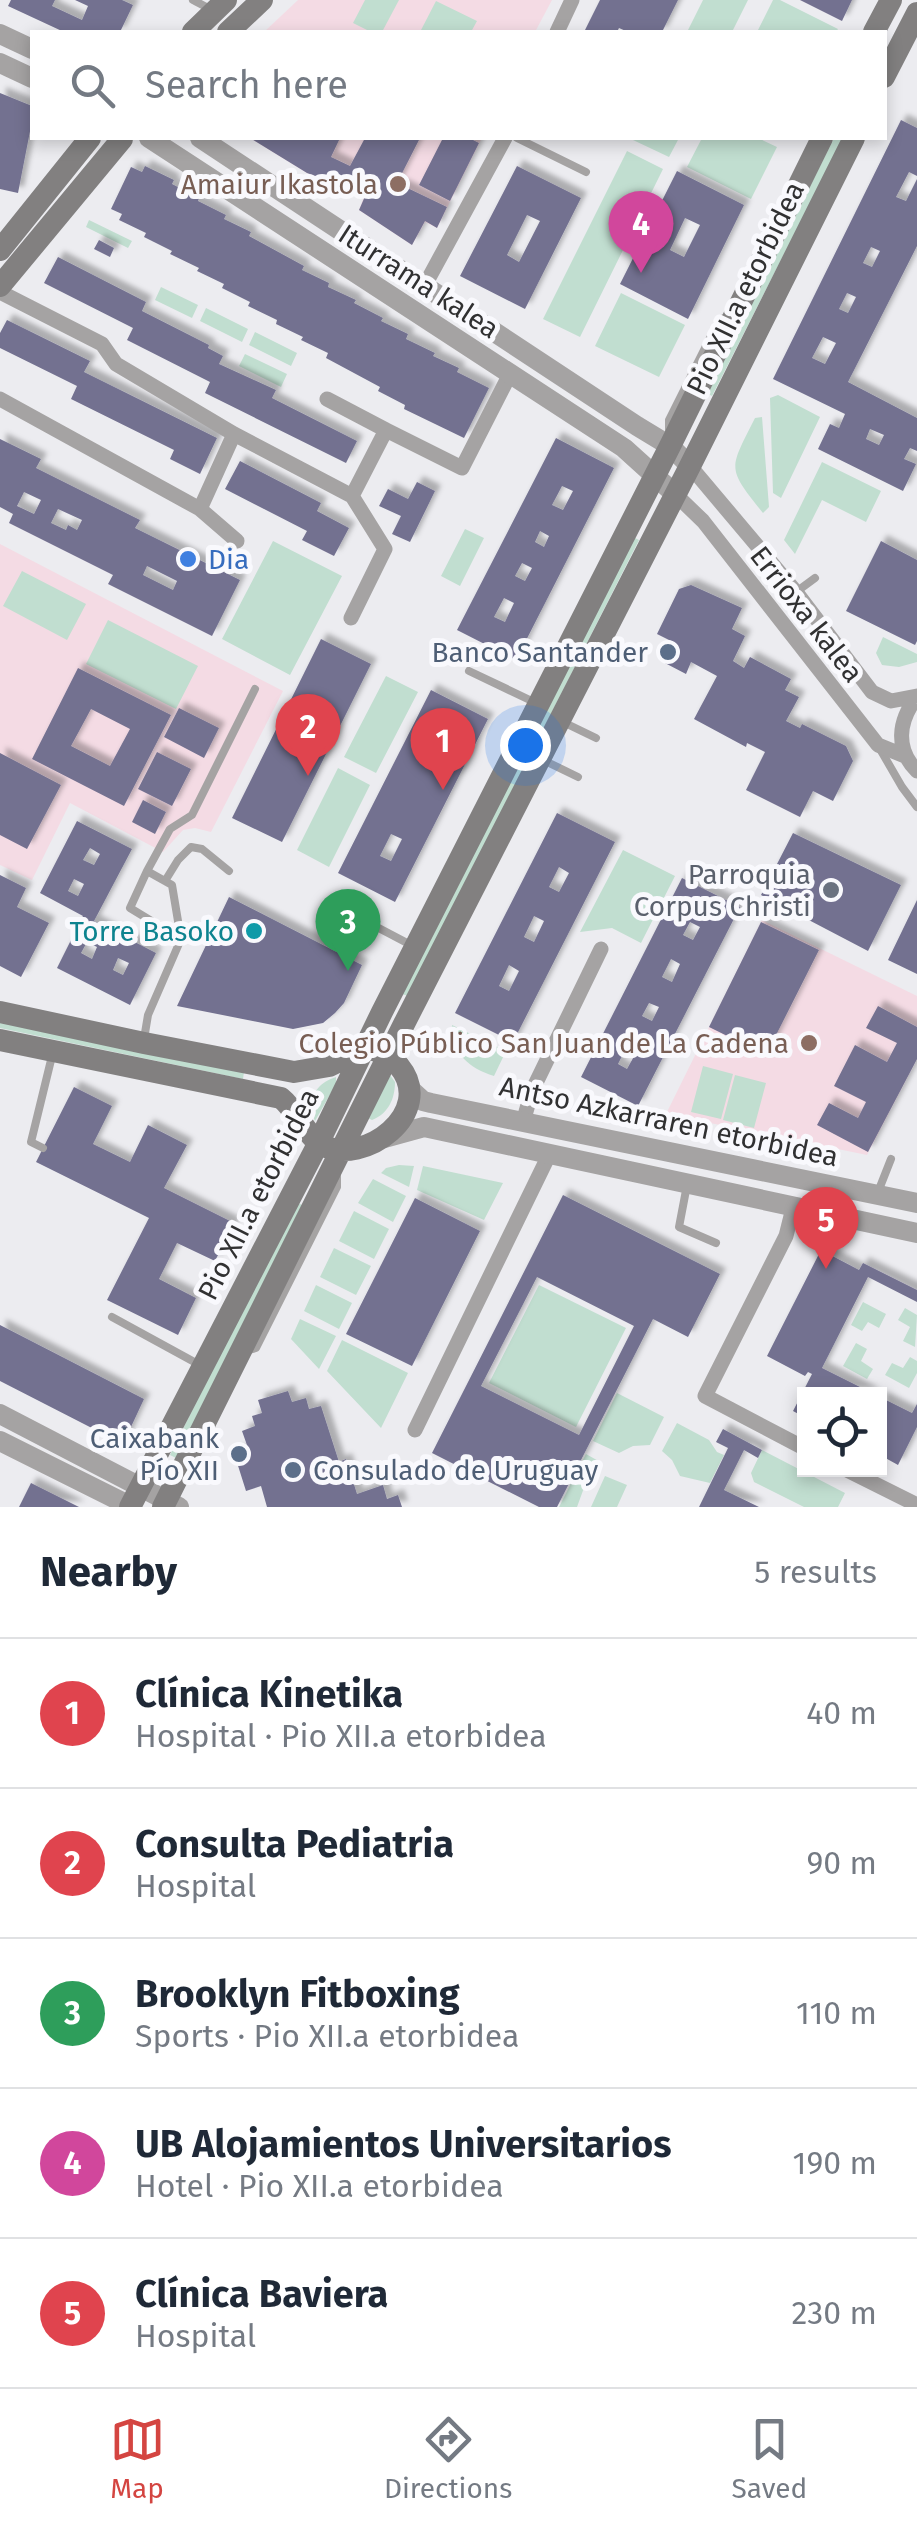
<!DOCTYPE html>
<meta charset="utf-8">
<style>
body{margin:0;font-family:"Fira Sans",sans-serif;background:#f2f2f3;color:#1f2937}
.controls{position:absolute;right:30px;bottom:30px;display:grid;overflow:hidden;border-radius:0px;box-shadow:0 5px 15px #0003}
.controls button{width:90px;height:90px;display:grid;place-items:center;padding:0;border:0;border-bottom:2px solid #e0e1e3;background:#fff;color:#1f2937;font:50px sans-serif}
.you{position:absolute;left:525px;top:745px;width:35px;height:35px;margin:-25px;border:8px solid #fff;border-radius:50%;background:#1a73e8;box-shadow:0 0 0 15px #1a73e833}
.badge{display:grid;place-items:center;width:65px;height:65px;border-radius:50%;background:#d44541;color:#fff;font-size:32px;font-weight:700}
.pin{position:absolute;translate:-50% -82px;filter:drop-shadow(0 2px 5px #0008)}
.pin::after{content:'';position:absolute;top:52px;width:35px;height:30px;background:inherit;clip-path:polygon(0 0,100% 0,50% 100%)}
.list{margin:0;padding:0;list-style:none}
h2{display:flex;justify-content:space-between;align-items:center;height:130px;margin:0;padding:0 40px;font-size:42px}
h2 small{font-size:32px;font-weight:400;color:#747a83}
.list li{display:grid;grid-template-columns:65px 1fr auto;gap:30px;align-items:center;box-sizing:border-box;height:150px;padding:0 40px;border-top:2px solid #e0e1e3}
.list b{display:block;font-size:38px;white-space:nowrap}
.list p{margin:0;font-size:32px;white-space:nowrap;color:#747a83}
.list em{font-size:32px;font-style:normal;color:#747a83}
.icon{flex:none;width:55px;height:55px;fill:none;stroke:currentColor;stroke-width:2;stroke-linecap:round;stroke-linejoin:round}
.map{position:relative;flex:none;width:917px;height:1507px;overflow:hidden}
.search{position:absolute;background:#fff;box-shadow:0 5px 15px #0003;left:30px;right:30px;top:30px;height:110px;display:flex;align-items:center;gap:25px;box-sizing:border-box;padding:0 35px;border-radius:0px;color:#747a83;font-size:38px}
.sheet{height:880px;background:#fff}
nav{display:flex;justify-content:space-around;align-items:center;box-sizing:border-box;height:140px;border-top:2px solid #e0e1e3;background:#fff;font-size:28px;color:#747a83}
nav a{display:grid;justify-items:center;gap:5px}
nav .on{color:#d44541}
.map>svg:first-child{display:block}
.education{fill:#f4dbe4}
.green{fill:#c1ded0}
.building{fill:#737190;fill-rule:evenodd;filter:url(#shadow)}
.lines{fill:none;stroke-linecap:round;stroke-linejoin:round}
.service{stroke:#a5a3a3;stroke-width:8}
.minor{stroke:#a5a3a3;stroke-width:15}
.tertiary{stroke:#a5a3a3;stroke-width:20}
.secondary{stroke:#828080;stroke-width:22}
.education-dot{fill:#8d6e63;stroke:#f9f9fd;stroke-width:4}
.shop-dot{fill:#3f7fe0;stroke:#f9f9fd;stroke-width:4}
.service-dot{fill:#5c6f8a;stroke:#f9f9fd;stroke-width:4}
.worship-dot{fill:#6b7280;stroke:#f9f9fd;stroke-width:4}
.culture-dot{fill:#0f9aa8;stroke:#f9f9fd;stroke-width:4}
.labels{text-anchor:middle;stroke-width:10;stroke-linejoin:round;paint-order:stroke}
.education-label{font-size:28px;fill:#785e54;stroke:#f9f9fd;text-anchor:end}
.street-label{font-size:28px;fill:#313132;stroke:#f9f9fd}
.shop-label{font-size:28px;fill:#366cbe;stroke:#f9f9fd;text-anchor:start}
.service-label{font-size:28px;fill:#4e5e75;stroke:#f9f9fd;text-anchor:end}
.worship-label{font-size:28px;fill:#5b616d;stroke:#f9f9fd;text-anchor:end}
.culture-label{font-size:28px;fill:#0d838f;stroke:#f9f9fd;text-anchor:end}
</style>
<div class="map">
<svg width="917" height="1507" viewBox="0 0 917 1507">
<defs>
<filter id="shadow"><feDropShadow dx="6" dy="-6" stdDeviation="2.5" flood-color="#0004"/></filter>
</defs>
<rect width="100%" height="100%" fill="#ececf0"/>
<path class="education" d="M298 0H552L535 32H264Z
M250 138H482L437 228 425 222 412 245 359 210 365 194 307 173Z
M0 544 283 691 211 832 195 828 183 830 163 852 70 803 32 880 0 865Z
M762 920 917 996V1059L867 1155 666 1114Z"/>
<path class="green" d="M365 0H399L382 32H371L353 23Z
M703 0H748L732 32H687Z
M773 0H780L838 29 836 32H757Z
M436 1 477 21 471 32H420Z
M634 138H679L669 157 633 140Z
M702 138H758L777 147 751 199 687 167Z
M834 138H843L712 396 706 393Z
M627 151 663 169 580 337 543 319Z
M89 220 132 241 128 248 86 227Z
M161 287 198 305 192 318 155 300Z
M621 293 685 325 659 377 595 346Z
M206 308 248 329 242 342 200 321Z
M255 332 297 353 291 366 249 345Z
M245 354 287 374 281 387 239 366Z
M778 395 820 417 781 498 773 493 770 398Z
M762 417 769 507 763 513C726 467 729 470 755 418Z
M822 462 881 491 866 522 822 500 795 554 784 540Z
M465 529 484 538 460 586 441 576Z
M633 537 639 540 408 996 402 994Z
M273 541 342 576 290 675 222 639Z
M22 571 86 604 67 640 3 606Z
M108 620 198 666 176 709 86 664Z
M883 637 917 654V662L899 667 882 665 876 653Z
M386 676 418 692 376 773 344 757Z
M338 768 370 785 329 867 297 850Z
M623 850 675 876 641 943 612 928 580 932Z
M0 1021 244 1072 243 1079 0 1028Z
M452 1025 506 1051 494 1076C469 1068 451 1053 452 1025Z
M703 1066 733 1074 721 1119 691 1112Z
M390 1075 395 1082C395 1099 388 1114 372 1120L368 1118Z
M735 1075 766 1083 754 1128 723 1120Z
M336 1077V1084L315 1121C305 1101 316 1083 336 1077Z
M399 1165 414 1166 409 1187 381 1173 386 1168Z
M423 1166 503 1183 484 1220 417 1190Z
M373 1179 406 1196 393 1222 358 1203Z
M296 1202 302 1205 178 1459 170 1455Z
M354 1211 389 1229 374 1259 339 1241Z
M334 1248 371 1266 356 1295 320 1277Z
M316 1285 352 1303 339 1329 304 1311Z
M539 1285 626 1328 576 1427 489 1383Z
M863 1302 886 1314 879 1328 868 1322 862 1331 851 1325Z
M905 1308 917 1315 915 1347 903 1341 910 1327 898 1320Z
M300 1319 336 1336 319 1369 291 1339Z
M342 1340 408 1373 381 1428 327 1371Z
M856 1343 867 1349 861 1361 873 1369 867 1379 843 1366Z
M910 1357 917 1361V1373L909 1388 885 1375 892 1363 903 1368Z
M617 1393 664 1417 650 1445 633 1446 619 1453 593 1441Z
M677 1423 709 1440 717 1452 724 1455 710 1483 680 1476 672 1460 662 1451Z
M762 1450 845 1493 838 1507H804L754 1482 751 1473Z
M586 1454 602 1463 585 1485 577 1507H559Z
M605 1476 627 1485 617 1507H591Z"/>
<path class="building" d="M11 0H55L52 6 82 20 88 6 75 0H122L133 5 120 32H64L8 6Z
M600 0H678L662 32H628L619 28 617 32H584Z
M800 0H852L842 21Z
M0 93 32 106V121L18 193 0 189Z
M901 120 917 128V176L909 172 896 197 906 201 917 179V246L848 382 917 418V451L910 448 904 459 916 464 903 491 818 449 830 424 839 428 845 414 773 379ZM871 247 880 251 872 267 863 263ZM847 293 856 297 848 313 839 309ZM823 337 836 343 825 364 812 358ZM870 429 884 435 879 445 866 439Z
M250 138H340L331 157 350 166 365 138H420L397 183 447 207 437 228 425 221 412 245 359 210 366 194 307 173Z
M443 138H469L479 143 450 201 419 185Z
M145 166 174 180 172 184 199 198 198 201 226 215 224 219 251 232 249 236 304 266 302 270 329 283 328 287 356 300 354 303 383 318 381 321 408 334 406 339 435 353 433 356 459 368 457 372 489 388 464 438 404 409 405 405 378 391 380 387 326 358 328 353 301 340 303 337 276 324 277 320 248 306 250 302 222 288 224 284 197 271 199 268 170 254 172 251 144 237 146 233 119 220 122 214 111 209 131 167 142 172Z
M517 166 581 198 525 309 460 276ZM527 215 540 221 519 262 507 255Z
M677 171 744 205 688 319 620 284ZM685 218 700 225 684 257 670 250Z
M99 240 114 248 110 257 94 249Z
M58 257 146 302 142 311 209 345 208 348 223 356 219 364 276 390 272 398 357 441 346 463 205 393 210 382 127 340 133 328 44 283Z
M7 320 90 361 84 372 217 438 200 474 170 459 174 450 71 399 77 386 0 348V333Z
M556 438 614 468 516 660 457 630ZM562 486 573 491 563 510 552 505ZM540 531 549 536 544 547 535 542ZM522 563 532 568 525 581 515 576ZM504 598 514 603 505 622 494 617Z
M0 439 41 459 36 468 140 520 135 528 240 580 212 636 108 584 113 575 9 523 13 514 0 507ZM24 492 41 500 34 514 17 506ZM58 509 82 520 77 530 68 525 66 530 51 523ZM147 566 177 581 173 590 143 575Z
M240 461 321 503 317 511 349 528 334 556 302 540 307 531 225 489Z
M417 482 435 491 410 542 392 534 401 516 379 506 388 489 408 499Z
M881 541 917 560V641L915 645 846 611Z
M691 585 742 608 732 629 745 636 733 661 744 668 750 657 791 679 785 690 799 697 786 721 800 728 802 724 846 746 853 761 833 801 813 791 800 817 746 790 765 752 747 743 746 747 694 719 717 676 691 662 686 674 663 662 673 642 657 634 679 589Z
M321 639 371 664 282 842 232 818Z
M78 668 171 715 124 806 32 759ZM91 709 130 729 110 766 71 746Z
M431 690 488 719 395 902 338 873ZM437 741 451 748 444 762 430 755ZM391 834 402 839 391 861 380 856Z
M179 708 219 728 204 758 164 737Z
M157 752 191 769 172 806 138 789Z
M0 753 61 785 27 849 0 835Z
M143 800 166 812 155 834 132 822Z
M557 813 615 842 513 1042 455 1013ZM559 867 569 873 559 892 549 887ZM534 916 544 921 534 942 524 937ZM509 965 519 971 509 991 499 986Z
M77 821 132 849 94 921 156 953 130 1005 57 968 83 916 40 893ZM90 848 100 854 94 865 83 860ZM74 879 84 884 78 896 68 891ZM87 942 97 947 92 959 81 953ZM118 958 129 963 123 975 113 970Z
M793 833 901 885 868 951 761 895Z
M0 875 26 888 17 907 49 923 21 977 0 966Z
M682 878 740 907 638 1106 581 1077ZM690 922 700 927 693 940 683 935ZM671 959 680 964 672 982 662 977ZM649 1003 659 1007 652 1021 642 1016ZM627 1046 637 1051 627 1069 618 1064Z
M229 897 362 965 344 1003 335 1013 323 1023 293 1029 177 1006Z
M917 900V974L888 960Z
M761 922 819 950 766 1055 709 1027Z
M878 1006 917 1027V1059L868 1152 817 1125 829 1103 858 1118 866 1102 834 1086 855 1045 887 1062 897 1043 866 1028Z
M74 1087 112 1106 93 1144 130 1162 148 1125 187 1145 164 1188 234 1223 215 1261 177 1243 159 1279 196 1298 178 1335 107 1300 149 1218 36 1162Z
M563 1195 720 1274 688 1337 653 1319 557 1507H539L432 1453ZM537 1277 634 1326 579 1435 481 1386Z
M415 1198 480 1231 412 1366 346 1334Z
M821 1250 859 1270 863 1263 917 1290V1302L868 1277 822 1368 874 1394H804V1417L793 1411 812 1374 808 1372 805 1376 767 1356Z
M0 1325 144 1399 123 1444 0 1381Z
M288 1391 292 1402 306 1398 309 1409 321 1406 339 1462 346 1459 357 1494 383 1485 387 1499 398 1495 402 1507H267L261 1486 246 1491 234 1453 248 1448 242 1431 255 1426 252 1416 262 1413 258 1400Z
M880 1397 912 1413 917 1404V1427L898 1465 880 1455Z
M723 1429 762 1450 758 1458 744 1450 724 1490 759 1507H699L728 1448 716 1442Z
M31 1483 79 1507H19Z"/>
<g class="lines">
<path class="service" d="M193 0 210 9
M517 138 586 172
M669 433V420L719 320 730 316
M796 592 815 578
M469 671 534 702
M565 723 596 738
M880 749 902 787 917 807
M545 761 578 777
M147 871 170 829 192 815 255 689
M165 881 178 860 191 847 202 849 229 871
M333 904 411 945
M144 1039 148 1015 181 939 172 885 147 871 130 908 181 939
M43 1148 31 1142 52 1056
M687 1185 679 1227 716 1243
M878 1192 891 1159
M112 1317 198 1364
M245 1351 256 1348 337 1187V1177"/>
<path class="minor" d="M557 32 572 0
M425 285 505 138
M0 292 102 344 116 364 234 434 352 496
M0 399 200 509 237 541
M327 399 386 430
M690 466 796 592 872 692 891 701 917 696
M676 495 703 521 878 745 905 756
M200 509 234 434
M351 618 385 549 352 496 386 430 462 468 510 374
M917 697C898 721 895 749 917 771
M523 1122 532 1091 601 949
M793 1208 786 1236 705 1396 804 1448
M415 1430 549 1155
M847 1470 917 1505"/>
<path class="tertiary" d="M0 34 32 49
M0 63 32 78
M149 138 624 448 676 495
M200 138 637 426 670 446 690 466
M412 1091 423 1101 431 1103 917 1203
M384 1138 424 1127 917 1233
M0 1414 179 1507
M0 1441 132 1507"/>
<path class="secondary" d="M193 32 226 0
M228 32 262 0
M874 32 891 0
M884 77 917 13
M0 250 90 138
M0 286 122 139
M0 1012 144 1043 294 1072 329 1066 366 1048C373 1050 382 1052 388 1055 392 1057 397 1063 399 1066 437 1112 364 1167 322 1145 309 1139 296 1110 281 1098L0 1040
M130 1507 318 1144 382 1012 670 446 822 138
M163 1507 404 1024 690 466 854 138"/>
</g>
<g class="education-dot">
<circle cx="398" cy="184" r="10"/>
<circle cx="809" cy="1043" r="10"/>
</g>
<circle class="shop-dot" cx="188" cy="559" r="10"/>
<g class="service-dot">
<circle cx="668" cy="652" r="10"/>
<circle cx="239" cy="1454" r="10"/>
<circle cx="293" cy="1470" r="10"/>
</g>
<circle class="worship-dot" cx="831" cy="890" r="10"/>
<circle class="culture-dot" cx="254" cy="931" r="10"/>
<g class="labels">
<g class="education-label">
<text x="378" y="194">Amaiur Ikastola</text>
<text x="789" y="1053">Colegio Público San Juan de La Cadena</text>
</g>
<g class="street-label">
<text transform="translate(419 281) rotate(33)" y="10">Iturrama kalea</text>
<text transform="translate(745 288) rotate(-64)" y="10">Pio XII.a etorbidea</text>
<text transform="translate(807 614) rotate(52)" y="10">Errioxa kalea</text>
<text transform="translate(669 1121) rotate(12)" y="10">Antso Azkarraren etorbidea</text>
<text transform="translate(258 1194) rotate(-63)" y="10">Pio XII.a etorbidea</text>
</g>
<g class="shop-label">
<text x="208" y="569">Dia</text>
</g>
<g class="service-label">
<text x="648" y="662">Banco Santander</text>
<text x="219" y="1448">Caixabank<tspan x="219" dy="32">Pío XII</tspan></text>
<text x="313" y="1480" text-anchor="start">Consulado de Uruguay</text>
</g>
<g class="worship-label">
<text x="811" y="884">Parroquia<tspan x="811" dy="32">Corpus Christi</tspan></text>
</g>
<g class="culture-label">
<text x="234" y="941">Torre Basoko</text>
</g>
</g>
</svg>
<div class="controls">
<button><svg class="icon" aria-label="locate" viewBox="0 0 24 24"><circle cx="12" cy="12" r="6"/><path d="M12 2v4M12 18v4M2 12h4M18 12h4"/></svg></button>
</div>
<div class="you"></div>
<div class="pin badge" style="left:443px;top:790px;background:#e0444e">1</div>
<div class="pin badge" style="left:308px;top:776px;background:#e0444e">2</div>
<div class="pin badge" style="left:348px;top:971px;background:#2e9e5b">3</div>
<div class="pin badge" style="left:641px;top:273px;background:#d1479c">4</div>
<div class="pin badge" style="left:826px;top:1269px;background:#e0444e">5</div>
<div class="search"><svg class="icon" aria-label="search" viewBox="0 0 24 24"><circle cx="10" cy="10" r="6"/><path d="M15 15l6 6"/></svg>Search here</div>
</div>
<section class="sheet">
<h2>Nearby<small>5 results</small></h2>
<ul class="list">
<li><span class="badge" style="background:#e0444e">1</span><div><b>Clínica Kinetika</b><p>Hospital · Pio XII.a etorbidea</p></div><em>40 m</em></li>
<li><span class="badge" style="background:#e0444e">2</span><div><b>Consulta Pediatria</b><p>Hospital</p></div><em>90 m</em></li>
<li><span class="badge" style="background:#2e9e5b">3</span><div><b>Brooklyn Fitboxing</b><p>Sports · Pio XII.a etorbidea</p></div><em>110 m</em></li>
<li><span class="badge" style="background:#d1479c">4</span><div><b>UB Alojamientos Universitarios</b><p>Hotel · Pio XII.a etorbidea</p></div><em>190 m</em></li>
<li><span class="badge" style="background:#e0444e">5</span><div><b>Clínica Baviera</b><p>Hospital</p></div><em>230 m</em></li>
</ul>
</section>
<nav>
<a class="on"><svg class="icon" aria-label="map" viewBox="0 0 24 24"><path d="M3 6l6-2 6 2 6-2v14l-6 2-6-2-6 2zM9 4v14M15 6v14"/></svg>Map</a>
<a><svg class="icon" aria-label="directions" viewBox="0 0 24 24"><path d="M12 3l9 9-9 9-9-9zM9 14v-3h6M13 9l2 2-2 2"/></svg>Directions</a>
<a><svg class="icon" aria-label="saved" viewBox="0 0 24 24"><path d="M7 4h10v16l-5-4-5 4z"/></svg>Saved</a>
</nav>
